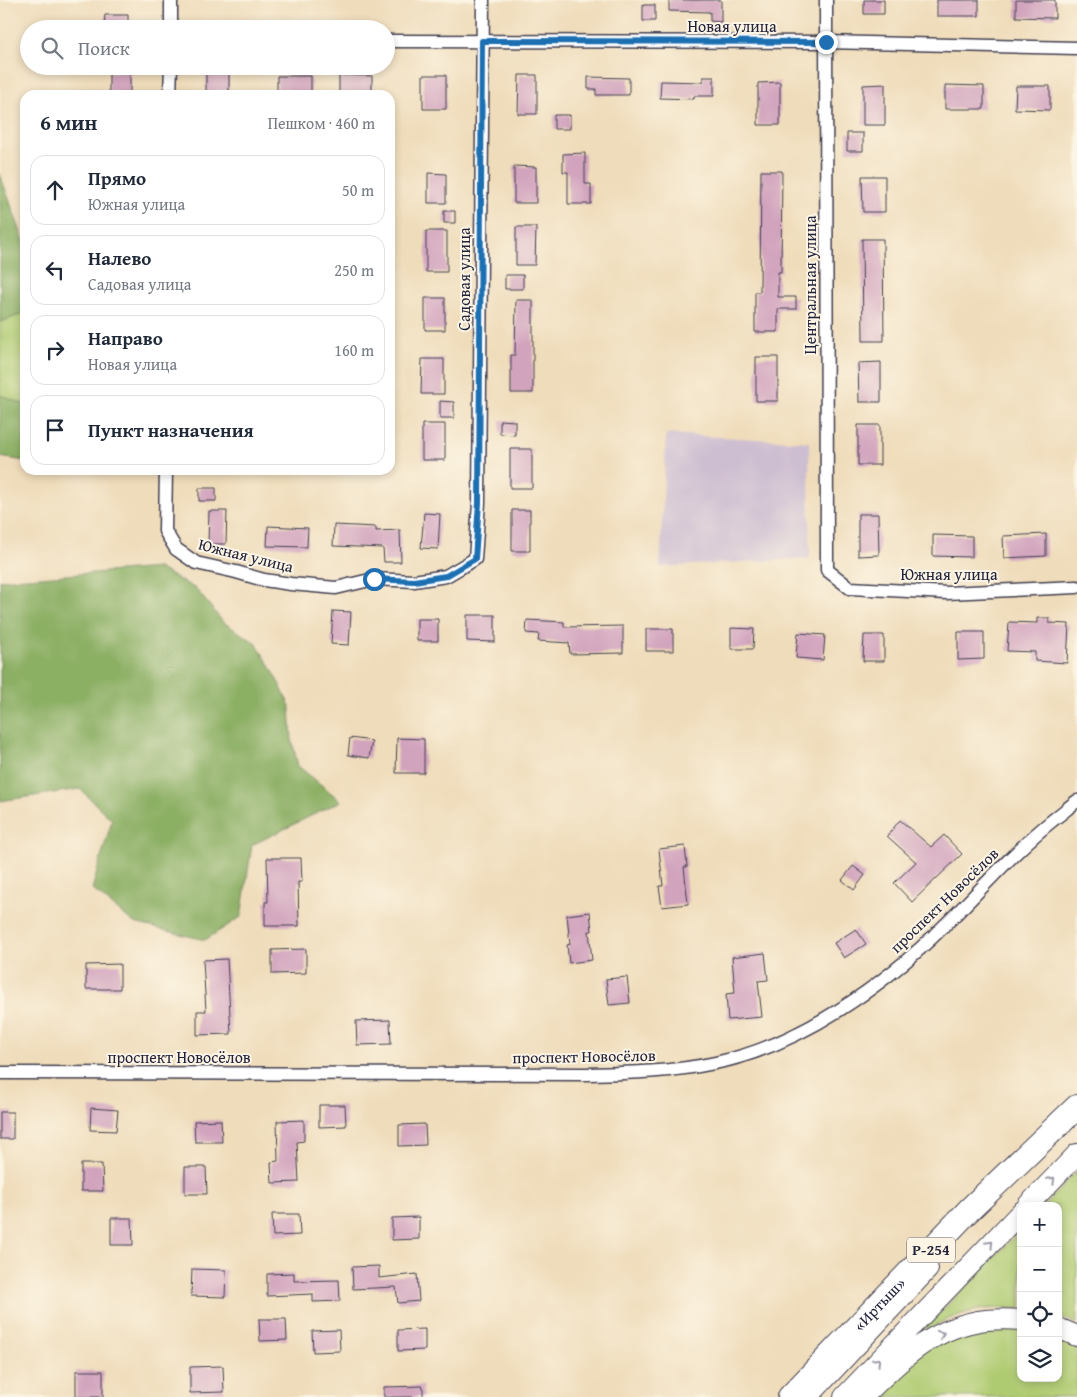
<!DOCTYPE html>
<html lang="ru">
<meta charset="utf-8">
<style>
body{margin:0;font-family:"Gentium Book Plus",serif;background:#f2f2f3;color:#1f2937}
.controls{position:absolute;right:15px;bottom:15px;display:grid;overflow:hidden;border-radius:10px;box-shadow:0 2px 8px #0003}
.controls button{width:45px;height:45px;display:grid;place-items:center;padding:0;border:0;border-bottom:1px solid #e0e1e3;background:#fff;color:#1f2937;font:25px sans-serif}
.stop{position:absolute;width:15px;height:15px;margin:-11px;border:4px solid #1f6fb2;border-radius:50%;background:#fff}
.stop.end{background:#1f6fb2;border-color:#fff;box-shadow:0 1px 5px #0008}
.list{margin:0;padding:0;list-style:none}
h2{display:flex;justify-content:space-between;align-items:center;height:65px;margin:0;padding:0 20px;font-size:21px}
h2 small{font-size:16px;font-weight:400;color:#747a83}
.list li{display:grid;grid-template-columns:32px 1fr auto;gap:15px;align-items:center;box-sizing:border-box;height:70px;margin:0 10px 10px;padding:0 10px;border:1px solid #e0e1e3;border-radius:15px}
.list b{display:block;font-size:19px;white-space:nowrap}
.list p{margin:0;font-size:16px;white-space:nowrap;color:#747a83}
.list em{font-size:16px;font-style:normal;color:#747a83}
.icon{flex:none;width:28px;height:28px;fill:none;stroke:currentColor;stroke-width:2;stroke-linecap:round;stroke-linejoin:round}
.map{position:relative;flex:none;width:1077px;height:1397px;overflow:hidden}
.search{position:absolute;background:#fff;box-shadow:0 2px 8px #0003;left:20px;top:20px;width:375px;height:55px;display:flex;align-items:center;gap:12px;box-sizing:border-box;padding:0 18px;border-radius:28px;color:#747a83;font-size:19px}
.panel{position:absolute;background:#fff;box-shadow:0 2px 8px #0003;left:20px;top:90px;width:375px;height:385px;border-radius:15px}
.map>svg:first-child{display:block}
.industrial{fill:#cebed1}
.green{fill:#afcb71;stroke:#687656}
.forest{fill:#8baf63;stroke:#56684f}
.building{fill:#d1a3bd}
.lines{fill:none;stroke-linecap:round;stroke-linejoin:round}
.street-casing{stroke:#413e4e;stroke-width:15}
.primary-casing{stroke:#413e4e;stroke-width:22}
.highway-casing{stroke:#413e4e;stroke-width:26}
.street{stroke:#fff;stroke-width:12}
.primary{stroke:#fff;stroke-width:20}
.highway{stroke:#fff;stroke-width:24}
.oneway{stroke:#9c9ca7}
.route{stroke:#1f6fb2;stroke-width:6}
.labels{text-anchor:middle;stroke-width:4;stroke-linejoin:round;paint-order:stroke}
.shield{fill:#fcf5e5;stroke:#63616e;stroke-width:1}
.shield-label{font-size:15px;font-weight:bold;fill:#22223b}
.street-label{font-size:16px;fill:#22223b;stroke:#fcf5e5}
</style>
<div class="map">
<svg width="1077" height="1397" viewBox="0 0 1077 1397">
<rect width="100%" height="100%" fill="#fcf5e5"/>
<filter id="ink" filterUnits="userSpaceOnUse"><feTurbulence type="fractalNoise" baseFrequency=".02" numOctaves="2"/><feDisplacementMap in="SourceGraphic" scale="10" xChannelSelector="R" yChannelSelector="G"/><feConvolveMatrix kernelMatrix="1 2 1 2 8 2 1 2 1" color-interpolation-filters="sRGB"/></filter>
<filter id="wash" filterUnits="userSpaceOnUse"><feTurbulence type="fractalNoise" baseFrequency=".0096" numOctaves="4" result="noise"/><feDisplacementMap in="SourceGraphic" scale="20" xChannelSelector="R" yChannelSelector="G"/><feGaussianBlur stdDeviation="1.12" result="paint"/><feColorMatrix in="noise" values="0 0 0 0 0 0 0 0 0 0 0 0 0 0 0 0 0 1.4 0 .05"/><feComposite in="paint" operator="in"/></filter>
<g filter="url(#wash)">
<rect width="100%" height="100%" fill="#efdcba"/>
<path class="industrial" d="M666 434 809 442 810 558 660 567Z"/>
<path class="green" d="M25 313V405L0 395V322Z
M1077 1171V1324L1067 1319 1058 1316V1206H1044Z
M1021 1230V1309C998 1306 972 1309 951 1318 942 1321 934 1326 927 1331L925 1328Z
M992 1328 1021 1329V1378H1058V1338L1077 1346V1397H874C894 1378 913 1358 936 1344 949 1336 977 1331 992 1328Z"/>
<path class="forest" d="M0 174 25 244V313L0 322Z
M0 395 25 405V461L0 457Z
M158 568 196 589 223 622 256 643 273 671 290 706 292 740 298 766 341 801 252 845 241 917 205 940 134 923 92 889 112 820 80 789 0 801V580Z"/>
<g id="blocks">
<path class="building" d="M669 0H721V22L710 21V12L669 11Z
M864 0H884V14H864Z
M937 0H979V16H937Z
M1016 0H1055V18L1016 17Z
M643 5H655V21H643Z
M105 15H128V29H104Z
M109 72H130V95H109Z
M206 72 229 73V95H206Z
M339 75 372 76V95H339Z
M423 75H446V109H423Z
M519 75H537V114H518Z
M277 76H311V94H277Z
M588 77 629 78V95H596V89H588Z
M703 77H714V96H694V99L660 98 661 81 703 82Z
M780 82V125H758V83Z
M885 84V125H863V85Z
M945 85 984 86V109H945Z
M1016 86H1050V110L1015 109Z
M554 115H570V129H554Z
M847 133H863V151H847Z
M585 153V184H591V204H568V172H563V154Z
M514 166 536 167V203H514Z
M761 171H782L781 272H778V297H796V309H778V332H755V292H760Z
M428 173 446 174V203H428Z
M862 176H885V212H863Z
M444 211H455V223H444Z
M516 227H536L535 265H516Z
M426 231H447V272H426Z
M862 239H883L884 341H863Z
M505 275H523V289H505Z
M425 298H445V330H425Z
M516 300H533V393H511V355H515Z
M756 357H778V401H756Z
M422 359H444V394H421Z
M881 362V402H859L858 363Z
M440 401 454 402V418H440Z
M500 420 515 421V435L500 434Z
M422 424H445V460H422Z
M858 425H880V465H858Z
M510 449H532V488H510Z
M199 488H216V501H199Z
M512 510H530V551H512Z
M209 511H227L226 544H208Z
M424 513 440 514 438 549 421 548Z
M858 514H878L879 555 858 556Z
M334 525 376 527V531L400 530 401 562H384L383 548 333 546Z
M268 526 308 528 307 547 267 546Z
M1046 534V556L1004 558 1003 536Z
M933 535 972 536V557L933 556Z
M333 611 351 612 349 645 331 644Z
M467 615H495V642L467 641Z
M1037 618H1049V623L1069 624 1067 663 1035 661V652L1007 651 1009 622 1037 623Z
M417 619H438V641H417Z
M527 620 564 622V627L623 626V653L570 654 569 643 538 641 539 634 526 633Z
M731 628 754 629 753 649H731Z
M646 629H673V651H646Z
M958 632H984V659L958 660Z
M798 633 825 635 823 660 796 658Z
M864 635H884V661H863Z
M350 738 372 741 369 758 348 755Z
M397 738 424 739V773H396Z
M900 820 931 847 944 835 962 854 912 902 894 883 916 862 887 836Z
M685 846 687 867H684L688 904 662 907 659 886H663L659 849Z
M267 858H301L302 882H298L299 926H265V902H268Z
M853 866 865 875 854 890 842 880Z
M590 912 592 931H589L592 960 569 963 567 945 570 944 567 915Z
M856 929 866 944 844 958 834 943Z
M306 949V973L272 974V950Z
M765 953 768 980 758 981 762 1017 728 1020 726 994 735 993 732 957Z
M227 959 231 1034 197 1035V1011H206L203 960Z
M120 964V989H86V965Z
M627 977 630 1003 609 1005 606 979Z
M390 1020 391 1044 357 1045 356 1021Z
M319 1105H345L346 1126 319 1127Z
M91 1108 118 1110 116 1131 90 1130Z
M0 1112H13V1139H0Z
M221 1120 222 1142H195L194 1121Z
M304 1120V1141L297 1142 299 1182 272 1183 271 1162 278 1161 277 1121Z
M425 1124 426 1145 399 1146V1125Z
M81 1164H102L103 1191H81Z
M185 1167H206L207 1194H185Z
M272 1214H299L300 1235 273 1236Z
M419 1217V1239L392 1240V1218Z
M111 1218H132L133 1245H111Z
M379 1266V1278L417 1274 419 1301 398 1303 396 1287 353 1289 352 1267Z
M192 1269 226 1270 225 1297 191 1296Z
M294 1273V1281L339 1280 340 1301 313 1302V1294L267 1296V1274Z
M259 1319H286L287 1340 260 1341Z
M425 1329V1350L398 1351V1330Z
M339 1330 340 1351 313 1352 312 1331Z
M223 1366 224 1392 190 1393V1367Z
M76 1371H103V1397H76Z
M423 1386V1397H384V1387Z"/>
</g>
</g>
<g filter="url(#ink)">
<use href="#blocks" fill-opacity="0" stroke="#413e4e" stroke-width="1"/>
<g class="lines">
<defs>
<path id="street" d="M826 0 827 570 850 588 947 593 1077 587
M171 29V0
M386 41 826 42 1077 48
M170 95 171 66
M166 470 165 531 176 549 196 563 236 572 264 580 291 584 336 588 374 579 414 581 446 576 475 559 479 503 483 0
M0 1073 587 1074C630 1073 673 1072 715 1063 799 1046 885 985 945 925 981 890 1014 851 1053 820 1061 814 1069 807 1077 801"/>
<path id="primary" d="M1027 1206 1077 1154
M1058 1328 1077 1336
M808 1397 928 1269
M844 1397 1021 1212
M863 1397C898 1362 933 1326 986 1320 997 1319 1009 1319 1021 1320"/>
<g id="highway">
<path id="s1" d="M790 1397 969 1210 1077 1107"/>
</g>
</defs>
<use href="#street" class="street-casing"/>
<use href="#primary" class="primary-casing"/>
<use href="#highway" class="highway-casing"/>
<use href="#street" class="street"/>
<use href="#primary" class="primary"/>
<use href="#highway" class="highway"/>
</g>
<defs><path id="oneway-chevron" d="M-2-3.5L2.5 0L-2 3.5" fill="none" stroke-width="1.6" stroke-linecap="round" stroke-linejoin="round" transform="scale(1.25)"/></defs>
<g class="oneway">
<use href="#oneway-chevron" transform="translate(1052 1180) rotate(-46)"/>
<use href="#oneway-chevron" transform="translate(990 1244) rotate(-46)"/>
<use href="#oneway-chevron" transform="translate(941 1334) rotate(-25)"/>
<use href="#oneway-chevron" transform="translate(877 1361) rotate(-47)"/>
</g>
</g>
<g class="lines" filter="url(#ink)">
<path class="route" d="M374 579 414 581 446 576 475 559 479 503 482 41 826 42"/>
</g>
<g class="labels">
<rect class="shield" x="907" y="1237.5" width="48" height="25" rx="4"/>
<g class="shield-label">
<text x="931" y="1255">Р-254</text>
</g>
<g class="street-label">
<text x="732" y="32">Новая улица</text>
<text transform="translate(464 279) rotate(-90)" y="6">Садовая улица</text>
<text transform="translate(810 285) rotate(-90)" y="6">Центральная улица</text>
<text transform="translate(246 555) rotate(14)" y="6">Южная улица</text>
<text x="949" y="580">Южная улица</text>
<text transform="translate(944 900) rotate(-44)" y="6">проспект Новосёлов</text>
<text transform="translate(584 1056) rotate(-1)" y="6">проспект Новосёлов</text>
<text x="179" y="1063">проспект Новосёлов</text>
<text dy="6" stroke="none"><textPath href="#s1" startOffset="129">«Иртыш»</textPath></text>
</g>
</g>
</svg>
<div class="controls">
<button>+</button>
<button>−</button>
<button><svg class="icon" aria-label="locate" viewBox="0 0 24 24"><circle cx="12" cy="12" r="6"/><path d="M12 2v4M12 18v4M2 12h4M18 12h4"/></svg></button>
<button><svg class="icon" aria-label="layers" viewBox="0 0 24 24"><path d="M12 4l9 5-9 5-9-5zM3 14l9 5 9-5"/></svg></button>
</div>
<div class="stop" style="left:374px;top:579px"></div>
<div class="stop end" style="left:826px;top:42px"></div>
<div class="search"><svg class="icon" aria-label="search" viewBox="0 0 24 24"><circle cx="10" cy="10" r="6"/><path d="M15 15l6 6"/></svg>Поиск</div>
<section class="panel">
<h2>6 мин<small>Пешком · 460 m</small></h2>
<ul class="list">
<li><svg class="icon" aria-label="ahead" viewBox="0 0 24 24"><path d="M12 20V5M6 11l6-6 6 6"/></svg><div><b>Прямо</b><p>Южная улица</p></div><em>50 m</em></li>
<li><svg class="icon" aria-label="left" viewBox="0 0 24 24"><path d="M17 20v-9H6M10 6l-5 5 5 5"/></svg><div><b>Налево</b><p>Садовая улица</p></div><em>250 m</em></li>
<li><svg class="icon" aria-label="right" viewBox="0 0 24 24"><path d="M7 20v-9h11M14 6l5 5-5 5"/></svg><div><b>Направо</b><p>Новая улица</p></div><em>160 m</em></li>
<li><svg class="icon" aria-label="arrive" viewBox="0 0 24 24"><path d="M6 21V4h12l-3 4 3 4H6"/></svg><div><b>Пункт назначения</b></div></li>
</ul>
</section>
</div>
